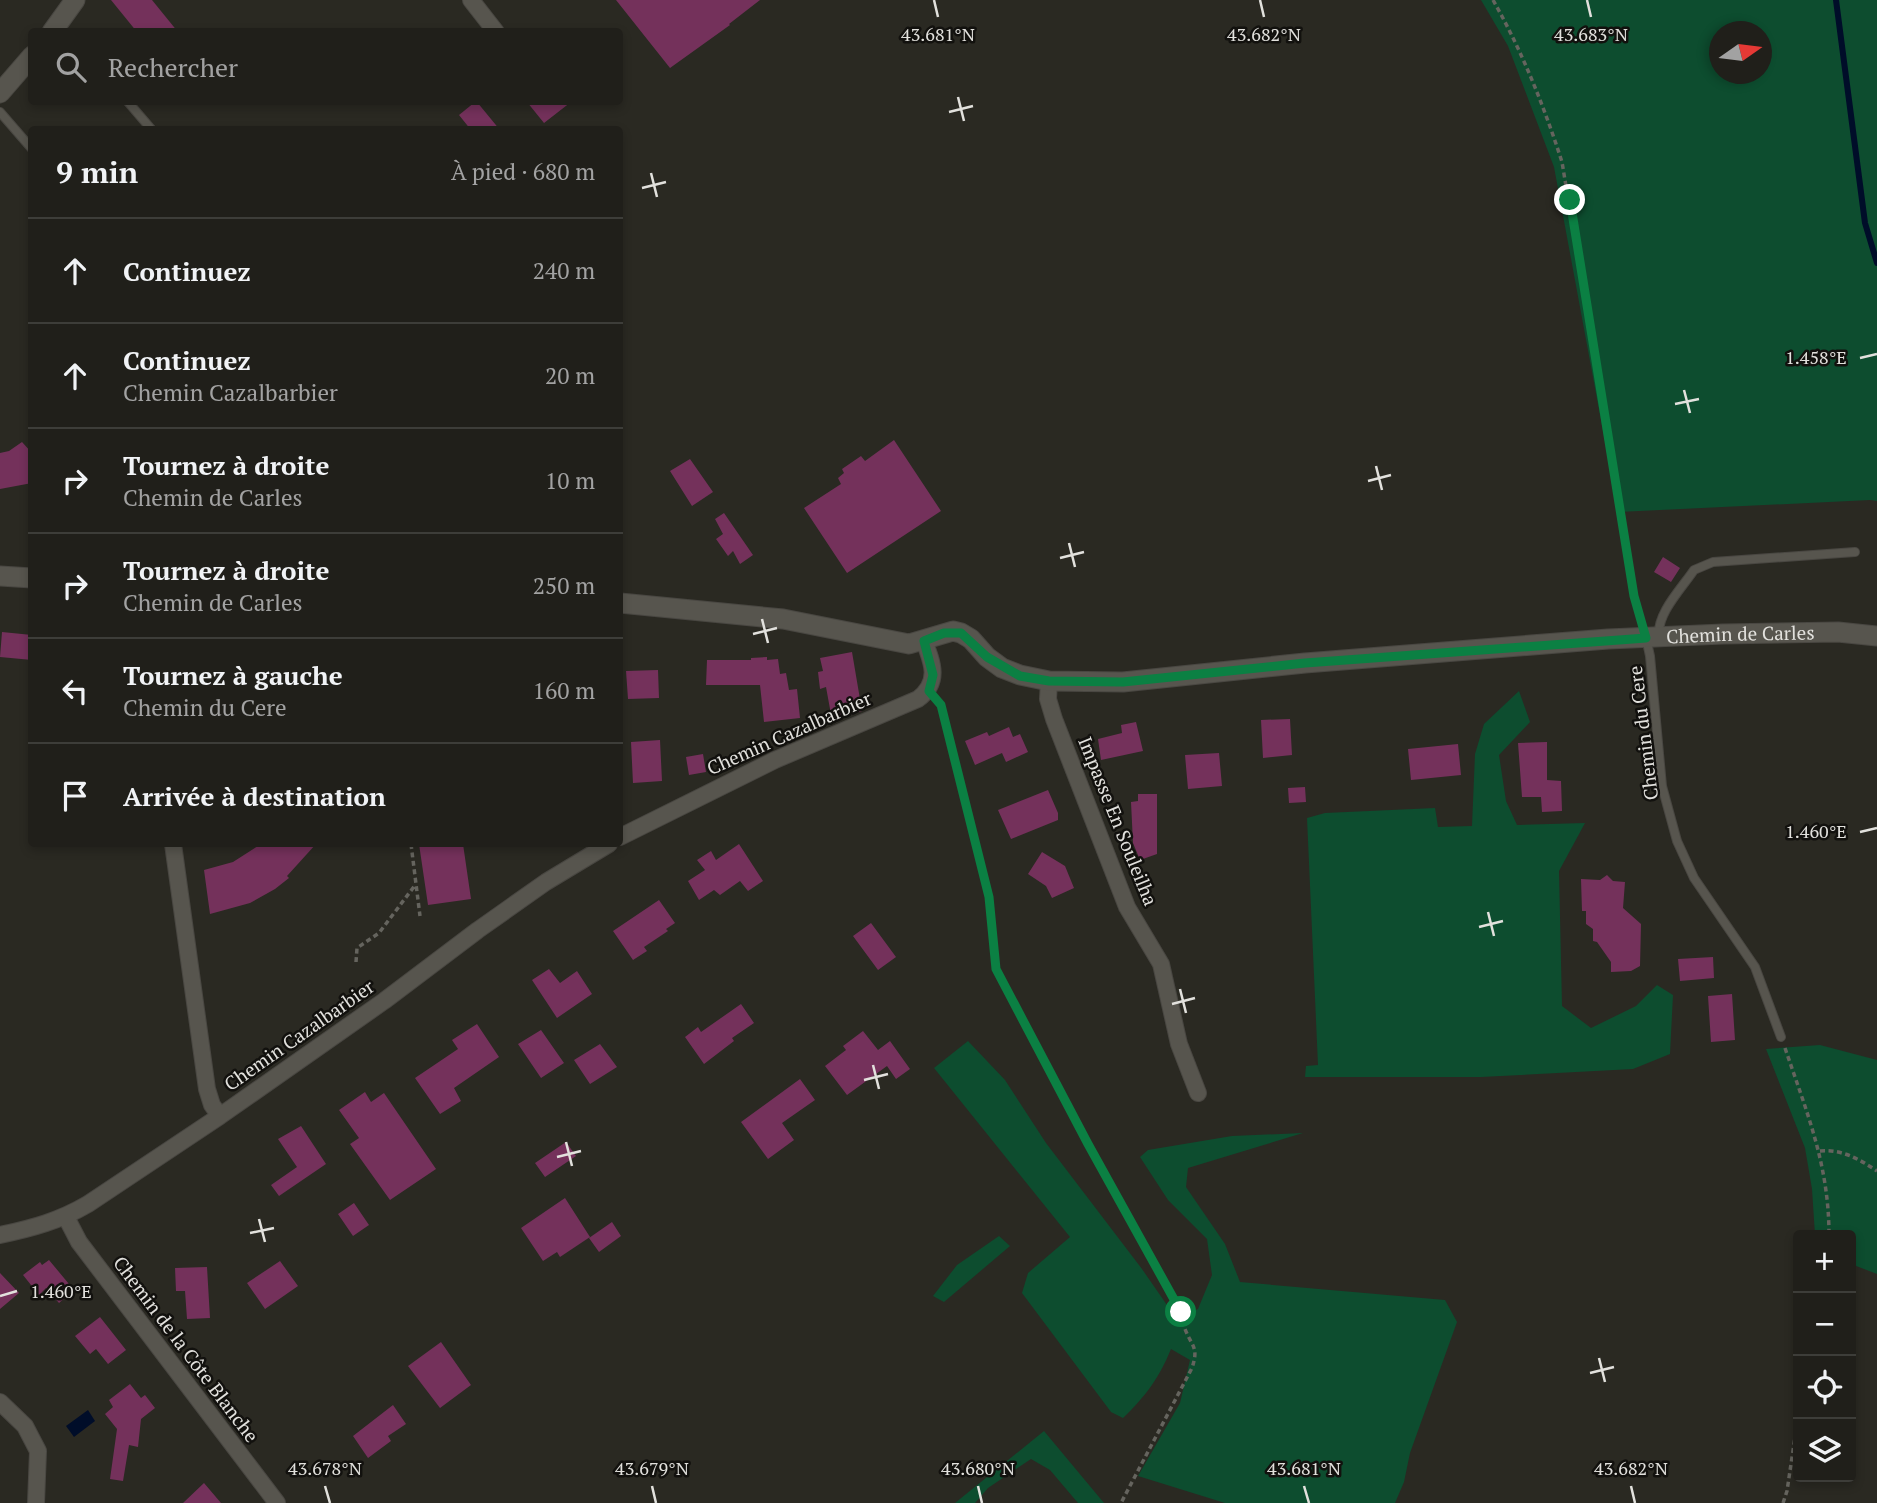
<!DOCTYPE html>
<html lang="fr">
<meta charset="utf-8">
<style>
body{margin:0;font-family:"PT Serif",serif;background:#282723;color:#f1f3f6}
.controls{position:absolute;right:21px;bottom:21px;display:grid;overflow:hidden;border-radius:7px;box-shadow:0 4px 10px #0003}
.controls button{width:63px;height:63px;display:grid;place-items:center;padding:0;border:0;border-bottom:2px solid #3d3d39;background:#201f1a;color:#f1f3f6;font:35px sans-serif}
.compass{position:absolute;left:1709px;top:21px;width:63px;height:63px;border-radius:50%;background:#201f1a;box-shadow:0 4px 10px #0003;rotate:76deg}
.stop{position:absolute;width:21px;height:21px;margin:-16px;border:5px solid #0b8043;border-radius:50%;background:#fff}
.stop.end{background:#0b8043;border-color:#fff;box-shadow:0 2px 7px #0008}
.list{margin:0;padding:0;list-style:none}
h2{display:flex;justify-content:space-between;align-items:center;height:91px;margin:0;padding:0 28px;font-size:30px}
h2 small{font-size:23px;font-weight:400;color:#a2a2a2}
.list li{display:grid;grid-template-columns:46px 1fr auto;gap:21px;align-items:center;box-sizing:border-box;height:105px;padding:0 28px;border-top:2px solid #3d3d39}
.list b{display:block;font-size:26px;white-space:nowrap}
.list p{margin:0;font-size:23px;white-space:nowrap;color:#a2a2a2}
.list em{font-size:23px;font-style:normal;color:#a2a2a2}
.icon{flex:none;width:38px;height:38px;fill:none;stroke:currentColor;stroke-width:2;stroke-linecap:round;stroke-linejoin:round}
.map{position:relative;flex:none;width:1877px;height:1503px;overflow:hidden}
.search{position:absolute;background:#201f1a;box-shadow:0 4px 10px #0003;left:28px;top:28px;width:595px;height:77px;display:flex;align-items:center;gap:18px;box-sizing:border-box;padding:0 24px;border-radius:7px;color:#a2a2a2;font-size:26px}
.panel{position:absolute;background:#201f1a;box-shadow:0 4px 10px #0003;left:28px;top:126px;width:595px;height:721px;border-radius:7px}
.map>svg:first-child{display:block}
.green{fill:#0d4d2f;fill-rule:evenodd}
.water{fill:#000d29}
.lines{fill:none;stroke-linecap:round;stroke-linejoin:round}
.stream{stroke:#000d29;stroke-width:6}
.building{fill:#74315b}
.service-casing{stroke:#494742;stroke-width:10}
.minor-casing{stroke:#494742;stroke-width:18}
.tertiary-casing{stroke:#494742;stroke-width:21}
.path{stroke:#65645e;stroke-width:3.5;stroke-dasharray:5 3.5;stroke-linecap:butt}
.service{stroke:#57554e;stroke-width:8}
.minor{stroke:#57554e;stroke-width:16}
.tertiary{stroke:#57554e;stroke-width:19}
.route{stroke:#0b8043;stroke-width:9}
.ticks{fill:none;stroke:#e2e1dd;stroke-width:2.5}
.labels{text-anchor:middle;stroke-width:5;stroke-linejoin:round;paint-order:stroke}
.street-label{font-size:19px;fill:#e2e1dd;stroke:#12110e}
.ticks-label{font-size:18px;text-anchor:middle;fill:#e2e1dd;stroke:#12110e;stroke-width:5;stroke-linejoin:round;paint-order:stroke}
</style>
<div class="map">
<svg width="1877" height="1503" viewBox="0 0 1877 1503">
<rect width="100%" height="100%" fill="#2a2922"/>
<path class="green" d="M1481 0H1877V501L1870 500 1618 512 1554 167 1508 46ZM1720 32H1762V74H1720Z
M1519 691 1530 722 1499 755 1506 801 1517 825 1585 823 1559 871 1562 1006 1591 1028 1636 1006 1657 985 1673 995 1670 1054 1633 1069 1481 1077H1305L1306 1066 1318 1065 1307 818 1325 813 1435 808 1438 827 1472 826 1475 754 1484 724Z
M968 1041 1005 1080 1046 1143 1142 1269 1176 1318 1198 1309 1212 1275 1207 1239 1168 1200 1140 1157 1148 1150 1232 1136 1303 1133 1188 1168 1186 1187 1225 1244 1240 1282 1445 1300 1457 1322 1410 1453 1404 1482 1395 1503H1225L1138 1476 1180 1403 1190 1360 1171 1349C1159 1378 1146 1396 1123 1418L1111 1412 1022 1293 1028 1273 1070 1237 934 1068Z
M1820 1045 1877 1060V1274L1851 1264V1235H1815L1812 1189 1805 1148 1766 1049Z
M999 1236 1010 1246 944 1302 933 1296 957 1265Z
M1044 1431 1104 1503H1078L1050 1470 1031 1459 988 1488 975 1503H955Z"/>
<path class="water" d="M88 1410 95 1421 74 1437 66 1426Z"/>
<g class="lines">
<path class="stream" d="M1836 0 1865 223 1877 263"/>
</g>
<path class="building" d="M111 0H152L178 32H137Z
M616 0H760L729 24 730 25 670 68Z
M475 102H477L500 130H471L459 115Z
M527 102H571L544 123Z
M894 440 941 511 847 573 804 508 841 484 838 478 844 473 842 469 861 456 865 461Z
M22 442 32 453V483L0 489V453L9 451Z
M690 459 713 492 692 506 670 471Z
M724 513 753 555 740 564 733 551 728 556 716 539 723 534 715 519Z
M1663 557 1680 568 1671 582 1654 572Z
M2 632 32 635V660L0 657Z
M852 652 862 711 832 720 826 687 820 689 818 672 823 671 820 658Z
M767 657V660L778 659 780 674 786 673 789 690 797 689 800 718 764 722 760 685H706L707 660H751V658Z
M658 670 659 698 628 699 626 671Z
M1290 719 1292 755 1263 758 1261 720Z
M1136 722 1143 751 1101 760 1098 739 1122 733 1121 725Z
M1009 727 1013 737 1020 734 1028 752 1006 762 1002 753 975 765 965 741 987 732 989 736Z
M660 740 662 781 633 783 631 742Z
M1547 742V780L1561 781 1562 811 1542 812 1541 797H1522L1518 743Z
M1458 744 1461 775 1411 780 1408 749Z
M1219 753 1222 786 1188 789 1185 755Z
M703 754 706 772 689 775 686 757Z
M1305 787 1306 802 1289 803 1288 788Z
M1048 790 1058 813V820L1011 839 998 810Z
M1138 794H1157V854L1140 860 1133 843 1131 802 1138 801Z
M261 844H316L287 876 289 878 275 889 250 903 210 914 204 870 233 862Z
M419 844H463L471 899 428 905Z
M739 844 763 881 748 891 740 881 720 895 714 890 699 900 688 881 705 870 697 860 711 851 716 860Z
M1042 852 1065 866 1074 888 1052 898 1046 886 1028 874Z
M1607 875 1613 881 1625 882 1623 908 1641 924 1640 966 1631 971 1611 972V962L1597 942 1593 941V929L1586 924V911H1582L1581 879 1600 880Z
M659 900 675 923 666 929 668 931 644 947 647 951 633 960 613 931Z
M871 923 896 957 878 970 853 936Z
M1713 957 1714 978 1680 981 1678 959Z
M549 969 560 983 577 971 592 994 557 1018 532 980Z
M1732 994 1735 1040 1711 1042 1708 996Z
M741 1004 754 1023 732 1038 734 1041 704 1064 685 1037 698 1027 701 1032Z
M477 1024 499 1057 454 1088 461 1101 440 1114 415 1078 458 1049 452 1040Z
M541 1030 564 1063 541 1078 518 1044Z
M863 1031 878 1050 890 1041 910 1069 896 1079 887 1066 847 1095 825 1066 846 1050 843 1046Z
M600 1044 617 1067 590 1084 574 1060Z
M800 1079 815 1100 782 1123 794 1140 768 1159 741 1122Z
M365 1092 371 1102 384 1093 436 1169 390 1200 350 1144 359 1138 339 1110Z
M301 1126 326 1164 279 1196 271 1185 297 1167 278 1139Z
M566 1142 576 1156 545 1177 535 1163Z
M565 1198 590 1237 560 1257 557 1252 543 1261 521 1228Z
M354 1203 369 1225 353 1236 338 1214Z
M612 1222 621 1236 599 1252 589 1238Z
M49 1260 74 1290 59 1303 46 1288 39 1295 23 1275 40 1262 42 1265Z
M280 1261 298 1286 265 1309 247 1283Z
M207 1267 210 1318 187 1319 185 1291H176L175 1268Z
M0 1273 19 1293 0 1309Z
M100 1317 126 1350 108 1364 96 1349 90 1354 75 1336Z
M441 1342 471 1385 440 1408 408 1366Z
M130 1384 141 1398 145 1395 155 1408 141 1419 138 1447 129 1445 123 1481 110 1479 117 1429 105 1414 113 1407 109 1400Z
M393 1405 406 1424 388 1436 391 1441 368 1458 353 1436Z
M204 1483 221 1503H183Z"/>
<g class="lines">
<defs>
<path id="service" d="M128 102 152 130
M0 112 32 149
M1659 637C1656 614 1682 588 1694 570L1713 562 1855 552
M1646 638 1650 656 1662 786 1677 841 1694 878 1755 967 1781 1037"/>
<path id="minor" d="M471 0 496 32
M1049 681 1048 699 1054 719 1127 907 1161 964 1179 1044 1198 1093
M620 837 775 760 918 699C940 682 933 664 924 641
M173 844 207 1089 212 1105 220 1116
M66 1217 79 1242 277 1503
M0 1235C33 1228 59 1221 88 1204L220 1116 384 1001 478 930 546 882 609 844
M0 1402 25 1426 38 1451 36 1503"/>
<g id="tertiary">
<path d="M52 32 75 0"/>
<path d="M0 93 32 56"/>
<path d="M0 576 32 578"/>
<path id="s1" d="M620 603 783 619 909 644 953 631 961 633 971 639 987 657 1002 668 1020 675 1049 681 1123 682 1305 663 1608 639 1723 634 1838 632 1877 636"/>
</g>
</defs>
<use href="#service" class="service-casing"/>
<use href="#minor" class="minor-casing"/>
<use href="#tertiary" class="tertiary-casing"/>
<path class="path" d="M1493 0C1522 51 1544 106 1562 162L1634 596 1641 619
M939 703 989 897 996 969 1088 1144 1181 1312C1182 1317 1183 1324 1185 1329 1192 1347 1199 1347 1192 1368L1121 1503
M411 844 420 916
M356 962 357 948 379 933 416 884
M1785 1048C1807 1113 1829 1165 1829 1235
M1820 1151C1842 1149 1859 1159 1877 1171
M1783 1503 1787 1491 1798 1417"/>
<use href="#service" class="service"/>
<use href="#minor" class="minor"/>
<use href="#tertiary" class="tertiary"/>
</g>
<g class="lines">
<path class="route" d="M1181 1312 1088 1144 996 969 989 897 941 705 929 691 933 675 924 641 944 633H961L987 657 1020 676 1049 681 1123 682 1305 663 1646 638 1634 596 1570 200"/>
</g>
<path class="ticks" d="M934 0 938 17M1260 0 1264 17M1587 0 1591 17M958 97 964 121M949 112 973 106M651 173 657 197M642 188 666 182M1860 358 1877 354M1684 390 1690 413M1675 404 1699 399M1376 466 1382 490M1368 481 1391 475M1069 543 1075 567M1060 558 1084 552M762 619 768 643M753 634 777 628M1860 832 1877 828M1488 912 1494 936M1479 927 1503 921M1180 989 1186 1013M1172 1004 1195 998M873 1065 879 1089M864 1080 888 1074M566 1142 572 1166M557 1157 581 1151M259 1219 265 1242M250 1233 274 1228M0 1296 17 1291M1599 1358 1605 1382M1590 1373 1614 1367M325 1486 330 1503M652 1486 656 1503M978 1486 982 1503M1304 1486 1309 1503M1631 1486 1635 1503"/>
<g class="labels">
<g class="street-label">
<text dy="7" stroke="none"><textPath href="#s1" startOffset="1143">Chemin de Carles</textPath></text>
<text transform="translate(789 733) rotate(-24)" y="7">Chemin Cazalbarbier</text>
<text transform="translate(1643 733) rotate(-97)" y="7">Chemin du Cere</text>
<text transform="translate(1118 821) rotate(68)" y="7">Impasse En Souleilha</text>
<text transform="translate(299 1035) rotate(-35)" y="7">Chemin Cazalbarbier</text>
<text transform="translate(186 1349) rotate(53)" y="7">Chemin de la Côte Blanche</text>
</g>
</g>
<g class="ticks-label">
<text x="938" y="41">43.681°N</text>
<text x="1264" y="41">43.682°N</text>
<text x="1591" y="41">43.683°N</text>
<text x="1816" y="364">1.458°E</text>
<text x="1816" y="838">1.460°E</text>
<text x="61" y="1298">1.460°E</text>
<text x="325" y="1475">43.678°N</text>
<text x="652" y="1475">43.679°N</text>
<text x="978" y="1475">43.680°N</text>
<text x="1304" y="1475">43.681°N</text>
<text x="1631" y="1475">43.682°N</text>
</g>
</svg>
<div class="controls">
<button>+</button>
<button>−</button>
<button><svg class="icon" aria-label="locate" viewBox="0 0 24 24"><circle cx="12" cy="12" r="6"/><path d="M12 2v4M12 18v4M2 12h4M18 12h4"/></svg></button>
<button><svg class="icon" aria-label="layers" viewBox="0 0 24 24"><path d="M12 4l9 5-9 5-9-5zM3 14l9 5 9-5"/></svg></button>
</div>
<svg class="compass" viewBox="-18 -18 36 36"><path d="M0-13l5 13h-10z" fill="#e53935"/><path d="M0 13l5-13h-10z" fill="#a2a2a2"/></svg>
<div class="stop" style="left:1181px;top:1312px"></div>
<div class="stop end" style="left:1570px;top:200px"></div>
<div class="search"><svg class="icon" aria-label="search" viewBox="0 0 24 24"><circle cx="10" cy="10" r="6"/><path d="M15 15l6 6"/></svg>Rechercher</div>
<section class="panel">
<h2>9 min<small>À pied · 680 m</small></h2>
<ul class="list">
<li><svg class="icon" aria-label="ahead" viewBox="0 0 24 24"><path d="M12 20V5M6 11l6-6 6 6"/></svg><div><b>Continuez</b></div><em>240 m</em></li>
<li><svg class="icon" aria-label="ahead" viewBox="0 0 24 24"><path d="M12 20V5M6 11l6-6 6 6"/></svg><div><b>Continuez</b><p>Chemin Cazalbarbier</p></div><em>20 m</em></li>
<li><svg class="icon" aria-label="right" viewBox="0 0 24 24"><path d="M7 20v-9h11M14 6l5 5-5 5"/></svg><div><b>Tournez à droite</b><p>Chemin de Carles</p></div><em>10 m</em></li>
<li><svg class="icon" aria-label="right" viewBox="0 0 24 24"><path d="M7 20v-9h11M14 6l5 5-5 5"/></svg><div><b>Tournez à droite</b><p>Chemin de Carles</p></div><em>250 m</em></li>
<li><svg class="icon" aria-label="left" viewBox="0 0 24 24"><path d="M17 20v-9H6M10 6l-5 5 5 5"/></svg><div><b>Tournez à gauche</b><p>Chemin du Cere</p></div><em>160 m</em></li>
<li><svg class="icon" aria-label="arrive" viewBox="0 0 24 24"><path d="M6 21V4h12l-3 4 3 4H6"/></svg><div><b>Arrivée à destination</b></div></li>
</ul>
</section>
</div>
